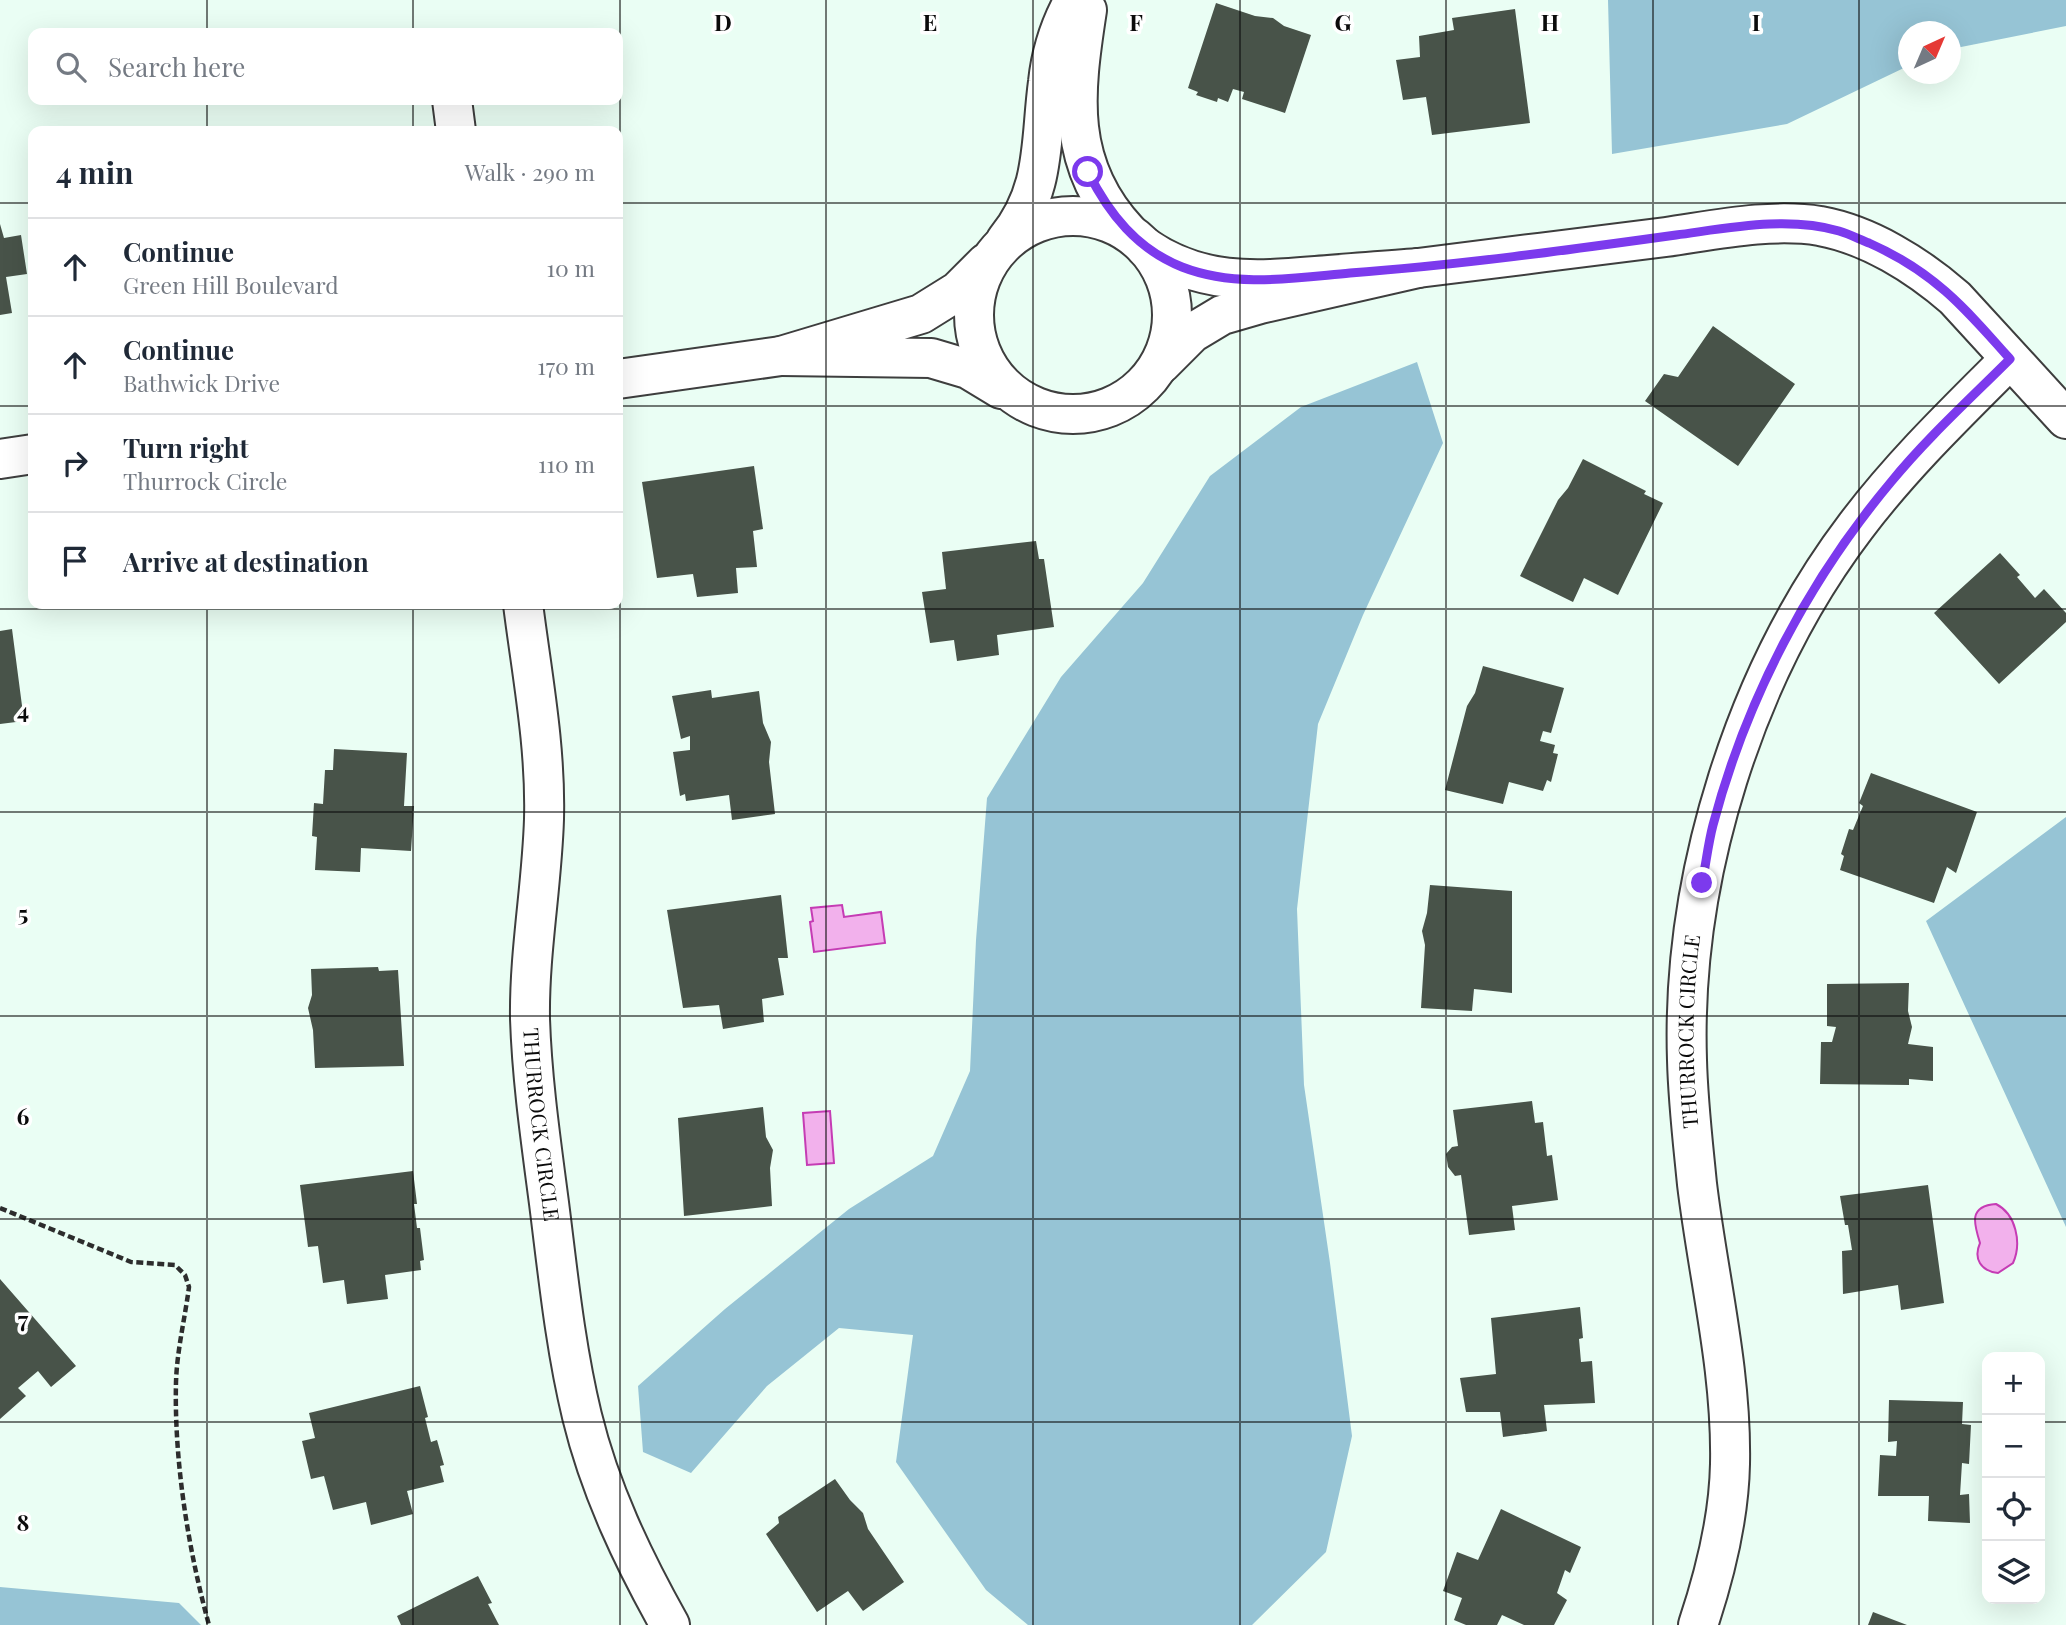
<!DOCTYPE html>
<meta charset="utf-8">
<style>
body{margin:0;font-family:"Playfair Display",serif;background:#f2f2f3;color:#1f2937}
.controls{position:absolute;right:21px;bottom:21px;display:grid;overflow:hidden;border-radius:14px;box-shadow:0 7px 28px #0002}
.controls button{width:63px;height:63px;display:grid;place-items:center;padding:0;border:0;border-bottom:2px solid #e0e1e3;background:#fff;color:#1f2937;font:35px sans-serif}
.compass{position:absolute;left:1898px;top:21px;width:63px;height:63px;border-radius:50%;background:#fff;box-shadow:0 7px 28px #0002;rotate:44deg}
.stop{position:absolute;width:21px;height:21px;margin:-16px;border:5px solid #7c3aed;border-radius:50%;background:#fff}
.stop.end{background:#7c3aed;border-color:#fff;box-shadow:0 2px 7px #0008}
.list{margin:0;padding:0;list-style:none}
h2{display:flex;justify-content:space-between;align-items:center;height:91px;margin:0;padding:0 28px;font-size:30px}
h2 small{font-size:23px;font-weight:400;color:#747a83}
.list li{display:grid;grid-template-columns:46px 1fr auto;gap:21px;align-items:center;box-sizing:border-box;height:98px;padding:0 28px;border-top:2px solid #e0e1e3}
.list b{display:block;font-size:26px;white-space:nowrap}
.list p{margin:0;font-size:23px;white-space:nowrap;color:#747a83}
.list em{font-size:23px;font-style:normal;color:#747a83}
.icon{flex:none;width:38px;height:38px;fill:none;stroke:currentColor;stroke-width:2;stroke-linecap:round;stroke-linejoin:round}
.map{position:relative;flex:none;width:2066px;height:1625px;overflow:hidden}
.search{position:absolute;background:#fff;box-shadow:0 7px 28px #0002;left:28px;top:28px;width:595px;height:77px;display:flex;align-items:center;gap:18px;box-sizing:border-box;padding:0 24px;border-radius:14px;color:#747a83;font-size:26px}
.panel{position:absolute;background:#fff;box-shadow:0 7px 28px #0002;left:28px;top:126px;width:595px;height:483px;border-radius:14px}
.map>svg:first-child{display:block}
.forest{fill:#96c4d5}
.water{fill:#f2b1ec;stroke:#c53cb4;stroke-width:2}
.building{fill:#485349}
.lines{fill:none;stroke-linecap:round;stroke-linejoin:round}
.minor-casing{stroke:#3e3e3e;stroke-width:42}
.path{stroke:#2d2d2d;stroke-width:4.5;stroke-dasharray:7 3.5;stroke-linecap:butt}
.minor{stroke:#fff;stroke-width:38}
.route{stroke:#7c3aed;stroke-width:9}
.grid{fill:none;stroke:#0b0b0b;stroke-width:2;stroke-opacity:0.55}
.labels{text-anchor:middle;stroke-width:7;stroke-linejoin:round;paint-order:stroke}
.street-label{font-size:21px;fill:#0b0b0b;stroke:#fff}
.grid-label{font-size:23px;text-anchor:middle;font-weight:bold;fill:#0b0b0b;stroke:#fff;stroke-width:7;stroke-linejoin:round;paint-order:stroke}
</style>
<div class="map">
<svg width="2066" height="1625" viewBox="0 0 2066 1625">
<rect width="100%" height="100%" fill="#eafef4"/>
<path class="forest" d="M1608 0H2066V26L1951 49V32H1909L1908 66 1787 124 1612 154Z
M1417 362 1443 443 1363 615 1318 724 1297 909 1304 1085 1330 1263 1352 1436 1326 1552 1252 1625H1028L986 1590 896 1462 913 1335 839 1328 767 1386 691 1473 643 1452 638 1386 725 1309 849 1209 933 1156 970 1071 976 940 987 798 1061 677 1143 583 1210 476 1301 407Z
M2066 817V1227L1926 921Z
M0 1587 179 1603 201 1625H0Z"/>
<path class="water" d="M842 905 844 917 881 912 885 943 814 952 810 922 813 921 811 908Z
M830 1111 834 1163 807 1165 803 1113Z
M1996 1204C2016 1214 2022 1243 2013 1263L1998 1273C1981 1271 1973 1259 1980 1243 1974 1224 1968 1206 1996 1204Z"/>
<path class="building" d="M1216 3 1255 16 1273 18 1284 26 1311 35 1285 113 1242 99 1244 92 1233 89 1228 102 1218 98 1217 102 1196 95 1198 92 1188 88Z
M1515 9 1530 123 1432 135 1426 97 1403 100 1396 60 1420 57 1419 36 1454 30 1452 18Z
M0 224 4 238 21 235 27 274 6 277 12 313 0 315Z
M1713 326 1795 384 1738 466 1645 401 1664 374 1678 377Z
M1583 459 1646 491 1644 494 1663 503 1618 595 1584 578 1573 602 1520 576 1558 500 1568 488Z
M754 466 763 529 753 531 757 567 736 568 738 593 697 597 693 574 657 578 642 482Z
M1036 541 1039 559H1044L1054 627 997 635 999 655 957 661 954 640 930 643 922 592 946 589 942 552Z
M2000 553 2020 575 2017 577 2035 598 2044 589 2066 613V622L1999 684 1934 613Z
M12 629 24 721 0 724V631Z
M1483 666 1564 688 1551 733 1543 731 1540 741 1555 745 1553 753 1558 754 1551 782 1547 780 1543 791 1509 782 1503 804 1445 790 1467 706 1475 693Z
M711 690 712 698 759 691 763 723 771 742 769 762 775 814 732 820 729 795 686 801 685 794 680 796 673 752 690 750V736L681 739 672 696Z
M334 749 407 753 404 806H414L411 851 361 848 360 872 315 870 317 837 312 836 314 803 323 804 325 770H333Z
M1871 773 1977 812 1956 873 1947 867 1934 903 1840 870 1844 856 1841 854 1849 829 1853 830 1863 806 1859 803Z
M1430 885 1512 891V993L1474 989 1472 1011 1421 1008 1425 945 1422 931 1427 913Z
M781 895 788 958H778L784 995 762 999 764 1022 723 1029 719 1005 683 1008 667 910Z
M378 967 379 971 398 970 404 1066 315 1068 313 1030 308 1008 312 995 311 969Z
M1909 983 1908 1011 1912 1027 1908 1044 1933 1047V1081L1909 1079V1085L1820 1084 1821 1042H1832L1836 1027 1827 1026V984Z
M1532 1101 1535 1123 1543 1122 1547 1156 1552 1155 1558 1200 1512 1206 1515 1230 1469 1235 1461 1175 1455 1176 1448 1167 1446 1154 1452 1147 1458 1146 1453 1110Z
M763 1107 766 1137 773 1150 770 1168 772 1206 684 1216 678 1118Z
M413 1171 417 1204H414L417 1228H420L424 1260 420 1261 421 1270 385 1275 388 1299 347 1304 344 1280 323 1283 318 1246 308 1247 300 1185Z
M1928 1185 1944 1303 1901 1310 1898 1285 1843 1294 1842 1251 1852 1250 1848 1225H1845L1840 1196Z
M0 1279 76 1366 51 1387 38 1371 18 1388 26 1396 0 1419Z
M1580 1307 1583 1338 1579 1339 1581 1362 1592 1361 1595 1403 1544 1405 1547 1431 1503 1437 1500 1412H1466L1460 1378 1496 1374 1491 1318Z
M420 1386 428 1417 425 1418 431 1442 437 1440 444 1465 440 1466 444 1482 407 1491 413 1514 371 1525 366 1502 333 1510 324 1476 311 1479 302 1441 315 1438 309 1413Z
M1889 1400 1963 1402 1962 1424 1971 1425 1969 1464 1962 1463 1960 1495 1969 1494 1970 1523 1928 1521 1929 1496H1878L1880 1455 1896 1456 1897 1441 1888 1442Z
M835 1479 850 1500 863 1513 868 1529 904 1582 863 1611 848 1591 817 1612 766 1534 779 1523 778 1517Z
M1501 1509 1581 1547 1570 1573 1565 1570 1557 1593 1567 1600 1554 1625H1524L1502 1615 1497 1625H1466L1454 1620 1462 1598 1443 1591 1457 1552 1478 1560Z
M478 1576 492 1603 488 1604 499 1625H401L397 1616Z
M1873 1612 1907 1625H1868Z"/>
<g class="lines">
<defs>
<g id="minor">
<path d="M1087 10C1074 94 1065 165 1128 232"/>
<path d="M452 100 456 131"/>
<circle cx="1073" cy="315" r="99"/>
<path d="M1006 240C1047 190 1040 141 1048 82 1051 53 1060 25 1074 0"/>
<path d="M1145 247C1200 285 1253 281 1316 276 1350 273 1384 271 1418 268L1260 304 1222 315 1192 333 1161 364"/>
<path d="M986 263 958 291 921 314 781 356 931 358 968 369 1001 389"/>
<path d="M1418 268C1501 258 1583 247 1666 237 1715 230 1770 218 1820 226 1869 235 1917 265 1955 298L2066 419"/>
<path d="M618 379 781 356"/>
<path d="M0 459 33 454"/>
<path id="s1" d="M523 604C532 675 546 747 544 819 542 886 529 952 530 1019 532 1080 541 1142 549 1203 558 1274 565 1346 582 1416 600 1490 633 1559 670 1625"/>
<path id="s2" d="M1698 1625C1715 1574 1729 1518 1730 1464 1732 1370 1708 1276 1697 1184 1693 1143 1688 1102 1687 1060 1681 877 1745 672 1856 526 1902 465 1956 413 2010 359"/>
</g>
</defs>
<use href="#minor" class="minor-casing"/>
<path class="path" d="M0 1208 131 1262 175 1265 185 1275 189 1287C185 1318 177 1350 176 1382 174 1460 188 1549 209 1625"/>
<use href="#minor" class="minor"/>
</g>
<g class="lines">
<path class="route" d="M1088 172C1109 214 1137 249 1182 267 1236 288 1294 278 1350 273 1459 265 1568 250 1676 235 1729 228 1787 216 1839 231 1849 234 1859 239 1869 243 1933 271 1965 308 2010 359 1970 399 1927 438 1891 482 1808 581 1746 700 1713 825 1708 844 1706 864 1702 883"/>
</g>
<path class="grid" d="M207 0V33M413 0V33M620 0V1625M826 0V1625M1033 0V1625M1240 0V1625M1446 0V1625M1653 0V1625M1859 0V1625M207 100V131M413 100V131M0 203H33M618 203H2066M0 406H33M618 406H2066M207 604V1625M413 604V1625M0 609H2066M0 812H2066M0 1016H2066M0 1219H2066M0 1422H1987M2040 1422H2066"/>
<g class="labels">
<g class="street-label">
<text dy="7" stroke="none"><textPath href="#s2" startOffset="600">THURROCK CIRCLE</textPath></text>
<text dy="7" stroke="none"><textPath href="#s1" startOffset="523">THURROCK CIRCLE</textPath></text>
</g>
</g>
<g class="grid-label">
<text x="723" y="31">D</text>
<text x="930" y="31">E</text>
<text x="1136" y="31">F</text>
<text x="1343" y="31">G</text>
<text x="1550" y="31">H</text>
<text x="1756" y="31">I</text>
<text x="23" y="719">4</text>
<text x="23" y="922">5</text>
<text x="23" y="1125">6</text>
<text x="23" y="1328">7</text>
<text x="23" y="1531">8</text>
</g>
</svg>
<div class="controls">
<button>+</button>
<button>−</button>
<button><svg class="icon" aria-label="locate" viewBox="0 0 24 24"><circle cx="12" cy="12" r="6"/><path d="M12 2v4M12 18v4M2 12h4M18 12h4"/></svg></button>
<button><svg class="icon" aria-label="layers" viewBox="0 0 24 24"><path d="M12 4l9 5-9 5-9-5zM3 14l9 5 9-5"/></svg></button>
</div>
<svg class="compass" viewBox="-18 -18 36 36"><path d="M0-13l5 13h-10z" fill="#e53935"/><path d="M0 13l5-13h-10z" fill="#747a83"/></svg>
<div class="stop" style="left:1088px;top:172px"></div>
<div class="stop end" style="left:1702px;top:883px"></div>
<div class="search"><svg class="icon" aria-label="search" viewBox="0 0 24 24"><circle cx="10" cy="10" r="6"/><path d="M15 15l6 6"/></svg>Search here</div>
<section class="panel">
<h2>4 min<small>Walk · 290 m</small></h2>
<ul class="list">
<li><svg class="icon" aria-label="ahead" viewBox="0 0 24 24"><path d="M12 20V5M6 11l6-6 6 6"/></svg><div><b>Continue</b><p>Green Hill Boulevard</p></div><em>10 m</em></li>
<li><svg class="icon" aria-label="ahead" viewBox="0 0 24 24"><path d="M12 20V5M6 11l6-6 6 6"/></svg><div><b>Continue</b><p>Bathwick Drive</p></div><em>170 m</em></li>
<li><svg class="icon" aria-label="right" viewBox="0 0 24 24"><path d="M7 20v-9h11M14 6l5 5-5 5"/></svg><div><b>Turn right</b><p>Thurrock Circle</p></div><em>110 m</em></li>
<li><svg class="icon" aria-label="arrive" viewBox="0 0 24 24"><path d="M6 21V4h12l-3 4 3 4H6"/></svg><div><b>Arrive at destination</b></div></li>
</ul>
</section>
</div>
